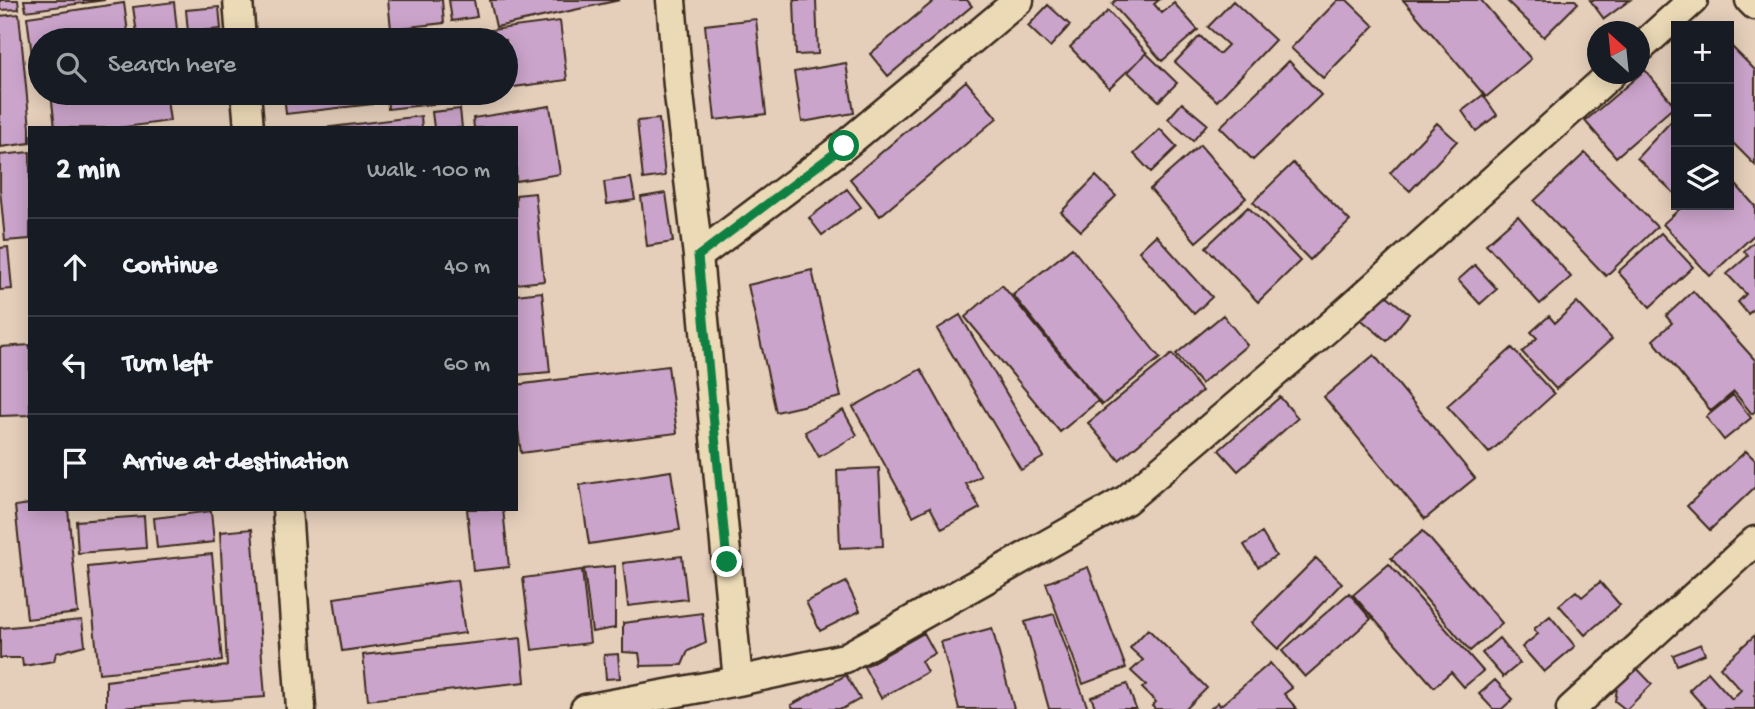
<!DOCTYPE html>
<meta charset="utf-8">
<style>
body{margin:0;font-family:"Gochi Hand",sans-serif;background:#242831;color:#f1f3f6}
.controls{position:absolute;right:21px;top:21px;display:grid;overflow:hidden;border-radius:0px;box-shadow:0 4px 18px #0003}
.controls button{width:63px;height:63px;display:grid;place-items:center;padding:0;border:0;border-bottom:2px solid #363941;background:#171b24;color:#f1f3f6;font:35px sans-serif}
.compass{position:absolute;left:1587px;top:21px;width:63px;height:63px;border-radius:50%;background:#171b24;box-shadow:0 4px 18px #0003;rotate:333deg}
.stop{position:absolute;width:21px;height:21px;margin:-16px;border:5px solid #0b8043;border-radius:50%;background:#fff}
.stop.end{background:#0b8043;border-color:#fff;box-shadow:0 2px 7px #0008}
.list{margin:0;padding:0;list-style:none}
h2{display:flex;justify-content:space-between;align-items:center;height:91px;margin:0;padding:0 28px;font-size:30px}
h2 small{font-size:23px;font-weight:400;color:#9ea1a6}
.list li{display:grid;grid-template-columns:46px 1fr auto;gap:21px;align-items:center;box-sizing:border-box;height:98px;padding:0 28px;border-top:2px solid #363941}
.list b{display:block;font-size:26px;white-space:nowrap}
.list em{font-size:23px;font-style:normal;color:#9ea1a6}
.icon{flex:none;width:38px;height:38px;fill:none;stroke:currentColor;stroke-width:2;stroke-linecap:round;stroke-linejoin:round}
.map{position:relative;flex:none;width:1755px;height:709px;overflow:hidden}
.search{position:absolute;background:#171b24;box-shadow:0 4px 18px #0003;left:28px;top:28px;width:490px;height:77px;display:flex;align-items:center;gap:18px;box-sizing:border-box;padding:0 24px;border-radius:38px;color:#9ea1a6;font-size:26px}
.panel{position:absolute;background:#171b24;box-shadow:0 4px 18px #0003;left:28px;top:126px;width:490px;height:385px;border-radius:0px}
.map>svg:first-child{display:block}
.building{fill:#cba4cb;stroke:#3b2a1e;stroke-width:2}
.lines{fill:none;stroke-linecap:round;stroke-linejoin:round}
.minor-casing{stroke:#3b2a1e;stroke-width:33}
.minor{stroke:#ecdab7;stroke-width:28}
.route{stroke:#0b8043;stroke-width:9}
</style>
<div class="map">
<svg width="1755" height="709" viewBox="0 0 1755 709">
<rect width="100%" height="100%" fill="#e5cfbb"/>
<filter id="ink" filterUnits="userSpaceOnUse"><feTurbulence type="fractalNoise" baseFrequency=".0143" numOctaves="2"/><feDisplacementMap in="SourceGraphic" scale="14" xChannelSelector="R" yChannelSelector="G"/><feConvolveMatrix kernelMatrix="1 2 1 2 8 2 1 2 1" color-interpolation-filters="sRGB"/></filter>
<g filter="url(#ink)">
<path class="building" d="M0 0H18L19 9 0 10Z
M24 0H105L26 11Z
M388 0H442L444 23 391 29Z
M449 0H474L477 17 452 21Z
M490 0H620L496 27Z
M794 0H816L818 54 796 55Z
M935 0H967L972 6 888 76 870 54Z
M1116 0H1159L1154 4 1162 13 1174 3 1198 30 1162 61 1112 4Z
M1338 0H1347L1374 26 1323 78 1291 48Z
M1403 0H1481L1531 59 1486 97Z
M1506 0H1575L1578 3 1544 37Z
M1590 0H1630L1604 19Z
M1233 1 1275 40 1217 101 1175 62 1200 36 1219 54 1228 45 1208 27Z
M174 2 178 39 138 40 133 7Z
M124 3 129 40H40V54L32 55 27 17Z
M1048 5 1070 25 1050 47 1028 26Z
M219 7 221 29 188 32 186 10Z
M1108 11 1147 53 1109 88 1070 47Z
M19 14 30 128V143L0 147V16Z
M756 19 766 114 715 120 705 25Z
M560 21 567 80 506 88V40H469L468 33Z
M436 36V40H398Z
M1729 44 1755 70V165L1729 139Z
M1146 53 1177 83 1159 101 1128 72Z
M1289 61 1321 95 1253 160 1220 127Z
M846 63 854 113 802 122 794 72Z
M1645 70 1675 106 1616 157 1585 121Z
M966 81 997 118 880 216 850 179Z
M51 93H166L170 121 118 128H55Z
M284 93H371L372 104 286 114Z
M387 93H441L442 103 388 109Z
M1483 95 1497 115 1476 131 1462 111Z
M1182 103 1207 124 1193 141 1168 119Z
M550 106 560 174 516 181V128H474L473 118Z
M460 109 462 128H434L432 112Z
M421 116 422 128H323Z
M1676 116V195L1637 158Z
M659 119 665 176 643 179 637 121Z
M1437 123 1457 141 1410 191 1390 173Z
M1160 129 1177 147 1151 172 1134 154Z
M1200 145 1246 198 1196 242 1150 189Z
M30 152V239L5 241 0 189V155Z
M1585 153 1657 227 1606 276 1534 201Z
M1293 163 1350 221 1310 260 1253 202Z
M1096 176 1116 196 1081 231 1061 212Z
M1729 177 1755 206V234L1710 276 1663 224 1684 205H1729Z
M631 178 635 200 607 204 604 182Z
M847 189 861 207 822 235 809 218Z
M535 193 544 281 516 284V195Z
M666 193 673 242 647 246 641 197Z
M1248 207 1300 261 1258 302 1206 247Z
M1518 216 1571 277 1540 304 1486 244Z
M1661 233 1693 267 1650 307 1618 272Z
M1156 235 1212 297 1194 314 1139 251Z
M1755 241V308L1748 314 1738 302 1746 294 1727 274 1748 256 1744 251Z
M8 247 12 289 0 290V248Z
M1072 248 1160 358 1102 405 1013 295Z
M1475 265 1497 289 1480 304 1458 280Z
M812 270 841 397 776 412 748 285Z
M1002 285 1098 401 1060 432 965 317Z
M1380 290 1409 314 1387 341 1358 317Z
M1693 291 1755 360V411L1752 414 1734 392 1711 411 1653 340 1672 323 1666 316Z
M542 292 550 372 516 375V295Z
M1577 302 1612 339 1556 389 1522 352 1537 338 1531 332 1549 316 1555 323Z
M960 315 1044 457 1021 470 937 329Z
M1223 315 1247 345 1201 384 1176 354Z
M30 345V415L0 416V347Z
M1512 348 1554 394 1489 453 1447 406Z
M1172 354 1202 391 1119 460 1088 423Z
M1374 355 1475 478 1425 519 1324 397Z
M668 366 677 433 521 453 516 416V385Z
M921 369 981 476 966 484 980 508 942 529 930 507 913 516 853 407Z
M1733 395 1751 418 1724 440 1706 417Z
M1280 397 1298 418 1238 471 1219 450Z
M843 410 857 435 819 457 805 432Z
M1746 451 1755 460V487L1710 530 1687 506Z
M879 468 883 546 840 548 837 470Z
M671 471 680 530 589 544 580 485Z
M30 504V509H68L78 613 27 619 15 506Z
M467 509H503L509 567 473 571Z
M211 511 214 542 157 548 154 518Z
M144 516 146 548 78 553 76 521Z
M252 529 265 697 106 709V681L227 666 220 532Z
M1423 531 1502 623 1470 651 1391 558Z
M1262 533 1276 556 1258 567 1244 545Z
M212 554 222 661 99 673 88 567Z
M682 556 687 599 628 606 623 563Z
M1316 558 1342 583 1278 649 1251 623Z
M1389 564 1483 671 1464 687 1451 672 1434 687 1353 595Z
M615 566V628L592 632 584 569Z
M1088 567 1126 668 1083 684 1046 583Z
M582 570 590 643 532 650 523 578Z
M457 580 465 633 342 651 334 598Z
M846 582 860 611 820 631 806 602Z
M1600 582 1620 605 1585 635 1559 605 1576 591 1582 597Z
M1349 593 1371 619 1305 677 1282 651Z
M702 613 706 643 688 651 682 665 641 666 639 653 623 652V623Z
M1054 614 1088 709H1049L1025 622Z
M1550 616 1575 646 1544 672 1522 647 1538 634 1534 629Z
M82 620 85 645 56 653 54 661 23 666 22 658H0V628Z
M992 628 1014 709H959L941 642Z
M1148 629 1207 688 1186 709H1155L1152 706 1156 702 1142 688 1146 685 1131 671 1143 660 1130 648Z
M924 633 935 653 921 661 927 672 881 698 864 667Z
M1755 635V709H1706L1689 690 1708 672 1732 699 1741 690 1720 667Z
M521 638 525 682 368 700 363 655Z
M1499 638 1520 663 1503 677 1482 653Z
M1701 644 1705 654 1677 665 1673 655Z
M618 654 620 678 606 679 604 655Z
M1631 662 1652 684 1627 709H1625L1615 701 1619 675Z
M1270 663 1292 688 1284 694 1297 709H1210L1218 702 1220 706Z
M846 675 860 699 842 709H793L791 705Z
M1495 680 1513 699 1502 709H1493L1479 694Z
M1127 684 1136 709H1096L1091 697Z"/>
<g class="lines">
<defs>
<path id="minor" d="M238 0 241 40
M671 0 678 86 698 256 738 681
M1750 0 1755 5
M1640 48 1693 0
M246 93 249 128
M698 256 844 146 1019 0
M287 509 301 709
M585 709 738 681 845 658 1126 500 1336 321 1611 74
M1571 709 1755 541"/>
</defs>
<use href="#minor" class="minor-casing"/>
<use href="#minor" class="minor"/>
</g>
</g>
<g class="lines" filter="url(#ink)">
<path class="route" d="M727 562 698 256 844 146"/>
</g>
</svg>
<div class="controls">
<button>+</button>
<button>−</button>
<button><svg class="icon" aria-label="layers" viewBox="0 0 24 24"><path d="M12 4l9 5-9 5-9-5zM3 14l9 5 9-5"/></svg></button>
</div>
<svg class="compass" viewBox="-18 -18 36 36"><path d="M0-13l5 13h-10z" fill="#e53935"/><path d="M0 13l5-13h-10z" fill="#9ea1a6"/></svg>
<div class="stop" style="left:844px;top:146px"></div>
<div class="stop end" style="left:727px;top:562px"></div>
<div class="search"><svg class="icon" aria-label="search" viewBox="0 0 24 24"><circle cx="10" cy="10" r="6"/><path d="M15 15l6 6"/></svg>Search here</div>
<section class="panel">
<h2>2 min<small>Walk · 100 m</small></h2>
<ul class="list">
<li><svg class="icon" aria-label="ahead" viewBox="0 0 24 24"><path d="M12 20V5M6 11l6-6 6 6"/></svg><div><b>Continue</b></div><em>40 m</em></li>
<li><svg class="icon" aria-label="left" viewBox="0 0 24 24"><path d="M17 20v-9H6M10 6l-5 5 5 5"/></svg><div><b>Turn left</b></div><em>60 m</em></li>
<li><svg class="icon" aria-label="arrive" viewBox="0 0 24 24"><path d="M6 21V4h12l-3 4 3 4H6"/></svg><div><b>Arrive at destination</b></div></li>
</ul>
</section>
</div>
